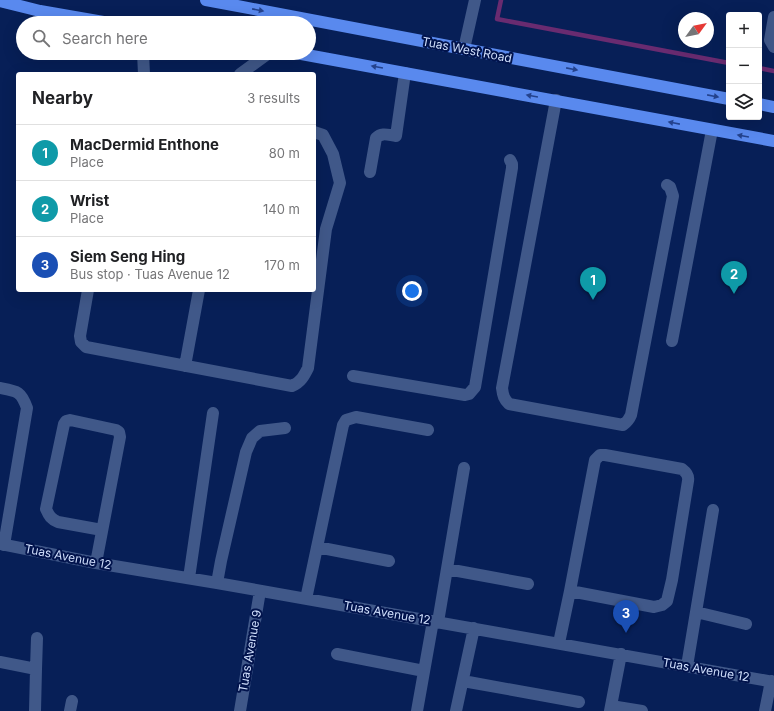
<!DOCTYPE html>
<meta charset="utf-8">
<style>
body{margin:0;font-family:Inter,sans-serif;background:#f6f6f6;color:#202124}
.controls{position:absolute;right:12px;top:12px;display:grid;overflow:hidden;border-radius:4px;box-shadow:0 4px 16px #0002}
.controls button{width:36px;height:36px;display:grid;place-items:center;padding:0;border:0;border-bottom:1px solid #e0e0e0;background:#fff;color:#202124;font:20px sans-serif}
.compass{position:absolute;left:678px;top:12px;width:36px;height:36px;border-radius:50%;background:#fff;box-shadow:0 4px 16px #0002;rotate:57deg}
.you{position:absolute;left:412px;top:291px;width:14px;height:14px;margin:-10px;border:3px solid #fff;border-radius:50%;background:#1a73e8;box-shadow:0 0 0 6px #1a73e833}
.badge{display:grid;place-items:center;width:26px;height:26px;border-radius:50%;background:#1a73e8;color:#fff;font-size:13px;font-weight:700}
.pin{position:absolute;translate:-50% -33px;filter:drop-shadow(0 1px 2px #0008)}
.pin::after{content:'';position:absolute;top:21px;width:14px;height:12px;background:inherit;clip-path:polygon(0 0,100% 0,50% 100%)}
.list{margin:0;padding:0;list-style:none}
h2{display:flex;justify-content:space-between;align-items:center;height:52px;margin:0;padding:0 16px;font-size:17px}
h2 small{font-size:13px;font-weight:400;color:#757577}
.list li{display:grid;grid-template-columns:26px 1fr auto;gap:12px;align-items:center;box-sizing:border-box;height:56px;padding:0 16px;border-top:1px solid #e0e0e0}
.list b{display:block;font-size:15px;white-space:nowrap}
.list p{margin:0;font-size:13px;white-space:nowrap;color:#757577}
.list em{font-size:13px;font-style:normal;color:#757577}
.icon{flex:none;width:22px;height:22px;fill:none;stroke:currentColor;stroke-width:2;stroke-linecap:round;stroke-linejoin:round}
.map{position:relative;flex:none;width:774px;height:711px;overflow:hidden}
.search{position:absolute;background:#fff;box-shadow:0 4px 16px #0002;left:16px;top:16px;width:300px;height:44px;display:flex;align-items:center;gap:10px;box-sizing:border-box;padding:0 14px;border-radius:22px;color:#757577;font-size:15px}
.panel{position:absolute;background:#fff;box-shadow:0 4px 16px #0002;left:16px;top:72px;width:300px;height:220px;border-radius:4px}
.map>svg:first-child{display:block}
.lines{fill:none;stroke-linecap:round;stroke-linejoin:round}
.stream{stroke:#692b70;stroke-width:4.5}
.minor{stroke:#405889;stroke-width:12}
.major{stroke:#5989ee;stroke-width:12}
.oneway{fill:#24428d}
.labels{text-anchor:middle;stroke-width:4;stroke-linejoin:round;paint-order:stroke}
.street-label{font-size:12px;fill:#d0dffc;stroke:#01134c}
</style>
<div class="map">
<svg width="774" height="711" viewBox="0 0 774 711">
<rect width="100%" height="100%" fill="#071f57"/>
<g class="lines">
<path class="stream" d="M501 0 497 19 729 63
M759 68 774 71"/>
<path class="minor" d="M774 17 770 40 774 47
M464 49 475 0
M143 53 144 74
M240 74 269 53
M556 100 502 388C503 396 504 399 509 404L623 425C627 422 629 420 631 415L673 196 670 187 667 185
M370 172 376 138C382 132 388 135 396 136L405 73
M88 290 80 336 81 342 86 347 292 386C301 382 304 376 308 368L326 229 340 183 333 154 323 135 314 132
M672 341 712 130
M185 366 199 290
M353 376 465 395 469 394 475 387 512 168V164L510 160
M0 388C17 391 21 391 27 408L4 545
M0 544 96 563 217 583 774 682
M317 547 389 561
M96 563 120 437 119 432 116 430 70 420 66 421 64 424 46 509C49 516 51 519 58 522L102 530
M447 569 528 584
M189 578 213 413
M217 583 221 561 246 452 252 438 260 431 285 428
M306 599 343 425 346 420 356 417 428 430
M696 612 746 624
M438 622 464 468
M559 643 570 591 595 460 600 455H605L682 469C686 472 689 476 688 481L672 580 667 601 662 605 654 607 570 591
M337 654 424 671
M0 662 36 669
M687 666 713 510
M463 681 579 702
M611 706 642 711
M35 711 36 669 37 638
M70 711 72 701
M240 711 260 591
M417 711 433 621
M456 711 474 628
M610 711 621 654
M765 711 771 681"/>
<path class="major" d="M206 0 464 49 729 99
M0 1 40 11 109 23
M296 53 774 141
M759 104 774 107"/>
</g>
<defs><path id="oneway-solid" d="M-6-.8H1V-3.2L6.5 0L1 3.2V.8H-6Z"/></defs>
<g class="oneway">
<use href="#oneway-solid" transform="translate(258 10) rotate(11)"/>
<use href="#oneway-solid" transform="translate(377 67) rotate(-170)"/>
<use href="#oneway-solid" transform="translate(572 69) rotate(11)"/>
<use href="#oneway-solid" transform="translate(532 96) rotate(-170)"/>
<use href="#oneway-solid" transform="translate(713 96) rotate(11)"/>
<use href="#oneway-solid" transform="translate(674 123) rotate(-169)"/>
<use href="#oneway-solid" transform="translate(743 136) rotate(-170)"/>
</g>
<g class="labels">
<g class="street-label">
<text transform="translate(467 50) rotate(11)" y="4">Tuas West Road</text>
<text transform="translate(68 557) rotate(11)" y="4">Tuas Avenue 12</text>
<text transform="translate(387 613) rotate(10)" y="4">Tuas Avenue 12</text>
<text transform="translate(250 651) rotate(-80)" y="4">Tuas Avenue 9</text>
<text transform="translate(706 670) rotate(10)" y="4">Tuas Avenue 12</text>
</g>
</g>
</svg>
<div class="controls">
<button>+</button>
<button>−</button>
<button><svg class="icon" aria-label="layers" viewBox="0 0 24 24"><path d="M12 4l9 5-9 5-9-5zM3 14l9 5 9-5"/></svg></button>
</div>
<svg class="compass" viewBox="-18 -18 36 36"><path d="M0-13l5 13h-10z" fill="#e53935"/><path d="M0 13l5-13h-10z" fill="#757577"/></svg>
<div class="you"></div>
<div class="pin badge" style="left:593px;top:300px;background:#0f9aa8">1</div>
<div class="pin badge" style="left:734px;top:294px;background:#0f9aa8">2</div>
<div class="pin badge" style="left:626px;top:633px;background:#1a4fb4">3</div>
<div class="search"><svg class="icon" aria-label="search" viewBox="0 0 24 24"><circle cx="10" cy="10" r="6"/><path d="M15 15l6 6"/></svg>Search here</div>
<section class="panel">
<h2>Nearby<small>3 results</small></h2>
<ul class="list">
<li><span class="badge" style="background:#0f9aa8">1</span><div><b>MacDermid Enthone</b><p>Place</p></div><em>80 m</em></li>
<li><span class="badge" style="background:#0f9aa8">2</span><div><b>Wrist</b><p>Place</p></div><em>140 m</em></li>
<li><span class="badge" style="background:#1a4fb4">3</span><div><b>Siem Seng Hing</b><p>Bus stop · Tuas Avenue 12</p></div><em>170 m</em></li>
</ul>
</section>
</div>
